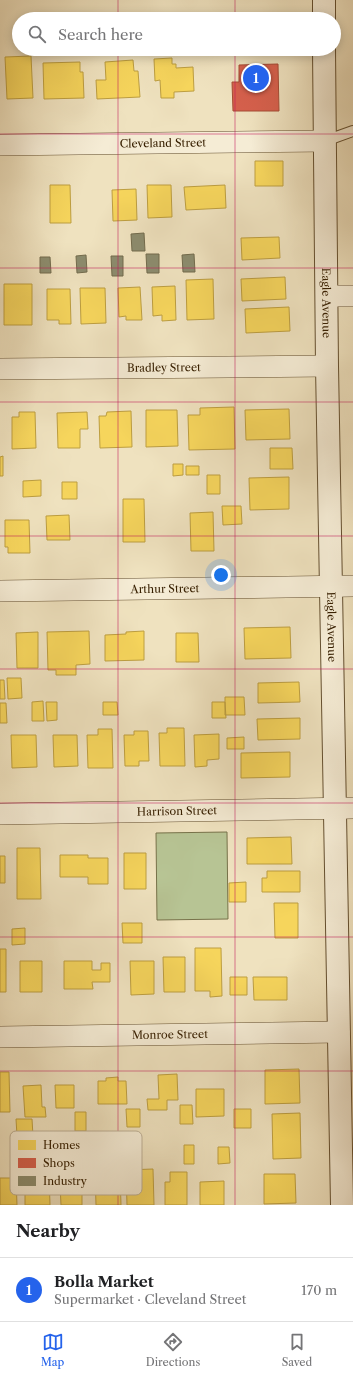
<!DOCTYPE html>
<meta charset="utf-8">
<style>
body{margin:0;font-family:"Libre Caslon Text",serif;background:#f6f6f6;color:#202124}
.you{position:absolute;left:221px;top:575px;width:14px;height:14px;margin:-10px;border:3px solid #fff;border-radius:50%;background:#1a73e8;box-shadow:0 0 0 6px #1a73e833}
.badge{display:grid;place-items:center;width:26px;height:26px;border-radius:50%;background:#2563eb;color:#fff;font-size:13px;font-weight:700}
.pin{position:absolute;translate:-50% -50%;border:2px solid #fff;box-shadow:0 1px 4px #0006}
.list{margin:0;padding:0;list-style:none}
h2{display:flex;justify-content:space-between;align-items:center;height:52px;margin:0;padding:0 16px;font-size:17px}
h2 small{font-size:13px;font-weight:400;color:#757577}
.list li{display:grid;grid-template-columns:26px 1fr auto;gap:12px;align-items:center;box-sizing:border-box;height:64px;padding:0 16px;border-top:1px solid #e0e0e0}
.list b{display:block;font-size:15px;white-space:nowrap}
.list p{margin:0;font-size:13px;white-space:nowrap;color:#757577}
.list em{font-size:13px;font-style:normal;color:#757577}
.icon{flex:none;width:22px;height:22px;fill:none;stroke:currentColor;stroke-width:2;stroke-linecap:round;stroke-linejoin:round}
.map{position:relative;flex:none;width:353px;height:1205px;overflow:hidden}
.search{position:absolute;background:#fff;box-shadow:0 2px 10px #0003;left:12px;right:12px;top:12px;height:44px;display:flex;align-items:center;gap:10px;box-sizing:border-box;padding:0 14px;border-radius:22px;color:#757577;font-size:15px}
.sheet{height:116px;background:#fff}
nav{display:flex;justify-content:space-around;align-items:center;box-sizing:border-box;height:56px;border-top:1px solid #e0e0e0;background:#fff;font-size:11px;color:#757577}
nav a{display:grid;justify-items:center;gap:2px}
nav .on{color:#2563eb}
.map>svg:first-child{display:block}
.green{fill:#b7c494;stroke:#77724a}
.homes{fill:#f6d55c;stroke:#bd9e40}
.shops{fill:#d6604d;stroke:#a64c36}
.industry{fill:#8c8c6e;stroke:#726b4d}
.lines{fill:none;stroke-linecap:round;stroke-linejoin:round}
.service-casing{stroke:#655030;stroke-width:12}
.minor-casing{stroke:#655030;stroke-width:22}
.tertiary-casing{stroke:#655030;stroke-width:24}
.service{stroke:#f5ecd5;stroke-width:10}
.minor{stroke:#f5ecd5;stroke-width:21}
.tertiary{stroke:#f5ecd5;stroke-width:22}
.grid{fill:none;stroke:#c2185b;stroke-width:1;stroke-opacity:0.55}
.labels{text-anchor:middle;stroke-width:4;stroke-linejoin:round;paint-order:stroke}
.street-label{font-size:11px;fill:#371f00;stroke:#f5ecd5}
.key{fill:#f5ecd5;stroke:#bcae95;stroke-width:1}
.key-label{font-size:11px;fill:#371f00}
</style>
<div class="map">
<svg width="353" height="1205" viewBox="0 0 353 1205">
<rect width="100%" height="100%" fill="#efe2bf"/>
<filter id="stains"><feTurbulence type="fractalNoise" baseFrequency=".005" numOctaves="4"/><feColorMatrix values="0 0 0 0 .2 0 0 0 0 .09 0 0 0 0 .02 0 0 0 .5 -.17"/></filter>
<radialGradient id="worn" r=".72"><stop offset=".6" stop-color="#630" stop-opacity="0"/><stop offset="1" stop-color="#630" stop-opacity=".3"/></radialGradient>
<path class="green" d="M227 832 228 919 157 920 156 833Z"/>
<path class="homes" d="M31 56 33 98 7 99 5 57Z
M172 58V64H176V68L193 67 194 91 174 92V98H161L160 80 155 81 154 59Z
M133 60 134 71H138L140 97 97 99 96 80H106L105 62Z
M80 62V72H83L84 98 44 99 43 63Z
M255 161H283V186H255Z
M50 185H70L71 223H50Z
M147 185H171L172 217 148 218Z
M225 185 226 208 186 210 184 187Z
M136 189 137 220 113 221 112 190Z
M279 237 280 258 242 260 241 238Z
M285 277 286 299 242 301 241 279Z
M213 279 214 319 187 320 186 280Z
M4 284H32V325H4Z
M175 286 176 320 162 321V315L153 316 152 287Z
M140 287 142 320H126V316L119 317 118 288Z
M80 288H105L106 323 81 324Z
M47 289H70L71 324H59V320H47Z
M289 307 290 331 246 333 245 309Z
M234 407 235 449 189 450 188 415H200V408Z
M289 409 290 439 246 440 245 410Z
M146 410H177L178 446 146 447Z
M131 411 132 447 100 448 99 416H106L107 412Z
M19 412H35L36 448 12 449V417H19Z
M87 412 88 429H80V448H58L57 413Z
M270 448H292L293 469H270Z
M3 456V476H0V457Z
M173 464H183V475L173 476Z
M186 466H199V475H186Z
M207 475H220V494H207Z
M289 477V509L250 510 249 478Z
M41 480V496L23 497V481Z
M62 482H77V499H62Z
M123 499H144L145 542H123Z
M222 506H241L242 524 223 525Z
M213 512 214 551H191L190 513Z
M69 515 70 540H47L46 516Z
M5 520H29L30 553H8V547H5Z
M290 627 291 658 245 659 244 628Z
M89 631 90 664 76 665V675H56V670H48L47 632Z
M144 631V660L105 661V635L126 634V632Z
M38 632V668H17L16 633Z
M176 633H198L199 662H176Z
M7 678H21L22 698 8 699Z
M0 680H4L5 699H0Z
M299 682 300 702 258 703V683Z
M225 697H244L245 715H225Z
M43 701 44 721H32V702Z
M46 702H57V720L47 721Z
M103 702H117L118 715H103Z
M212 702H225L226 718H212Z
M0 703H6L7 723H0Z
M300 718V739L258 740 257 719Z
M167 728H184L185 766H160L159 733H167Z
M98 729H112L113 768H88L87 735H98Z
M134 731H148L149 761H139V766H125L124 735H134Z
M219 734V759L207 760V766L195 767 194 735Z
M11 735H36L37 767 12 768Z
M53 735H77L78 766 54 767Z
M244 737V749H227V738Z
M290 752V777L241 778V753Z
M291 837 292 864H247V838Z
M17 848H40L41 899H17Z
M124 853H146V889H124Z
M60 855H88V858H108V884H88V877H60Z
M0 856H5V883H0Z
M267 871H300V892H262V878H267Z
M246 882V902H229V883Z
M274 903H298V938H275Z
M122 923H142V943H123Z
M25 928V944L12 945V929Z
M195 948H221L222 996 210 997V991H195Z
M0 949H6V992H0Z
M163 957H185V992H164Z
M20 961H42V992H20Z
M64 961H92V970H101V963H110V982H92L93 989H64Z
M130 961H154V994L131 995Z
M230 977H247V995H230Z
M253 977H287V1000H254Z
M299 1069 300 1103 265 1104V1070Z
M0 1072H9L10 1112H0Z
M177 1074 178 1100H167V1110H148L147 1099H159L158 1075Z
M118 1077V1081H126L127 1104H98V1081H106V1078Z
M41 1085 42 1107H45L46 1117H25L23 1086Z
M55 1085H74V1108H56Z
M196 1089H224V1116L196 1117Z
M180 1105H192L193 1124H180Z
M126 1109H140V1127H127Z
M234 1109H251V1128H234Z
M75 1112H86V1131H75Z
M300 1113 301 1158 273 1159 272 1114Z
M16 1119H32L33 1136H17Z
M184 1145H194V1164H184Z
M218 1147H229L230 1163 218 1164Z
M153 1169 154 1205H127L126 1170Z
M120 1171 121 1205H96L95 1172Z
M49 1172 50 1205H25V1173Z
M170 1172H187V1205H165V1182H170Z
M264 1174H295L296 1203 264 1204Z
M0 1178H16L17 1205H0Z
M224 1181V1205H200V1182Z
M60 1184H82V1205H61Z"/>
<path class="shops" d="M278 64 279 111H233L232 82H239V65Z"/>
<path class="industry" d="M144 233 145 251H132L131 234Z
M146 254H159V273H147Z
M194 254 195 272H183L182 255Z
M86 255 87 272 77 273 76 256Z
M111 256H123V276H112Z
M40 257H50L51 273H40Z"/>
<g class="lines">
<defs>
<path id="service" d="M325 141 353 131"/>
<g id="minor">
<path id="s1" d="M0 145 325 141"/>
<path d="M328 296H353"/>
<path id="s2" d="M0 369 327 366"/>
<path id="s3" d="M0 591 353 586"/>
<path id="s4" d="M0 814 353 808"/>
<path id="s5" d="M0 1037 339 1032"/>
</g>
<g id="tertiary">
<path d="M324 0V19"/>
<path id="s6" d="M324 49 327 366 342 1205"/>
</g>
</defs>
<use href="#service" class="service-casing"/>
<use href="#minor" class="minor-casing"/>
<use href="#tertiary" class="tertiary-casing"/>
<use href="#service" class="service"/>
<use href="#minor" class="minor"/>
<use href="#tertiary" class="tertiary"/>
</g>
<path class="grid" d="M118 0V19M235 0V19M118 49V1205M235 49V1205M0 134H353M0 268H353M0 402H353M0 536H353M0 669H353M0 803H353M0 937H353M0 1071H353"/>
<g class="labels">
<g class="street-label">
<text dy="4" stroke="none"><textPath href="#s1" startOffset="163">Cleveland Street</textPath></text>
<text dy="4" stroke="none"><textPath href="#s6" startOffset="254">Eagle Avenue</textPath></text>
<text dy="4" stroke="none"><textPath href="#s2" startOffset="164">Bradley Street</textPath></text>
<text dy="4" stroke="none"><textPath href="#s3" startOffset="165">Arthur Street</textPath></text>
<text dy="4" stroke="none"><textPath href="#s6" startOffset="578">Eagle Avenue</textPath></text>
<text dy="4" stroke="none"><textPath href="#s4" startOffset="177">Harrison Street</textPath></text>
<text dy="4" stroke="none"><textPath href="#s5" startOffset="170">Monroe Street</textPath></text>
</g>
</g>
<rect x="10" y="1131" width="132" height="64" rx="6" class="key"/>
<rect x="18" y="1140" width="18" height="10" fill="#f6d55c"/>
<rect x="18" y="1158" width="18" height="10" fill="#d6604d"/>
<rect x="18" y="1176" width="18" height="10" fill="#8c8c6e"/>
<g class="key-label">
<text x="43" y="1149">Homes</text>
<text x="43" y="1167">Shops</text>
<text x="43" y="1185">Industry</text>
</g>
<rect width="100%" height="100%" filter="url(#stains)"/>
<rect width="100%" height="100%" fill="url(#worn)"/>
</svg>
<div class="you"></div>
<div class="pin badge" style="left:256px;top:78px">1</div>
<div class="search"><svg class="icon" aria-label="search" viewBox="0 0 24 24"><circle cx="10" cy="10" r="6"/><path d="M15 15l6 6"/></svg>Search here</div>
</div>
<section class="sheet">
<h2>Nearby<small></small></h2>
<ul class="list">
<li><span class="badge">1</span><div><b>Bolla Market</b><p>Supermarket · Cleveland Street</p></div><em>170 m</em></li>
</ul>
</section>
<nav>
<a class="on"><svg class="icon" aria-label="map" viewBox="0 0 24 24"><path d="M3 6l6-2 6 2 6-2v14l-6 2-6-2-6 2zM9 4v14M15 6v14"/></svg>Map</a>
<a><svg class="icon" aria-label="directions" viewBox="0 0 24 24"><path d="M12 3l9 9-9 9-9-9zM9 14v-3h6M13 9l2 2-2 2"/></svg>Directions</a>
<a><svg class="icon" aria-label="saved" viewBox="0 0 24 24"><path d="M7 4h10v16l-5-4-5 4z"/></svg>Saved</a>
</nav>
